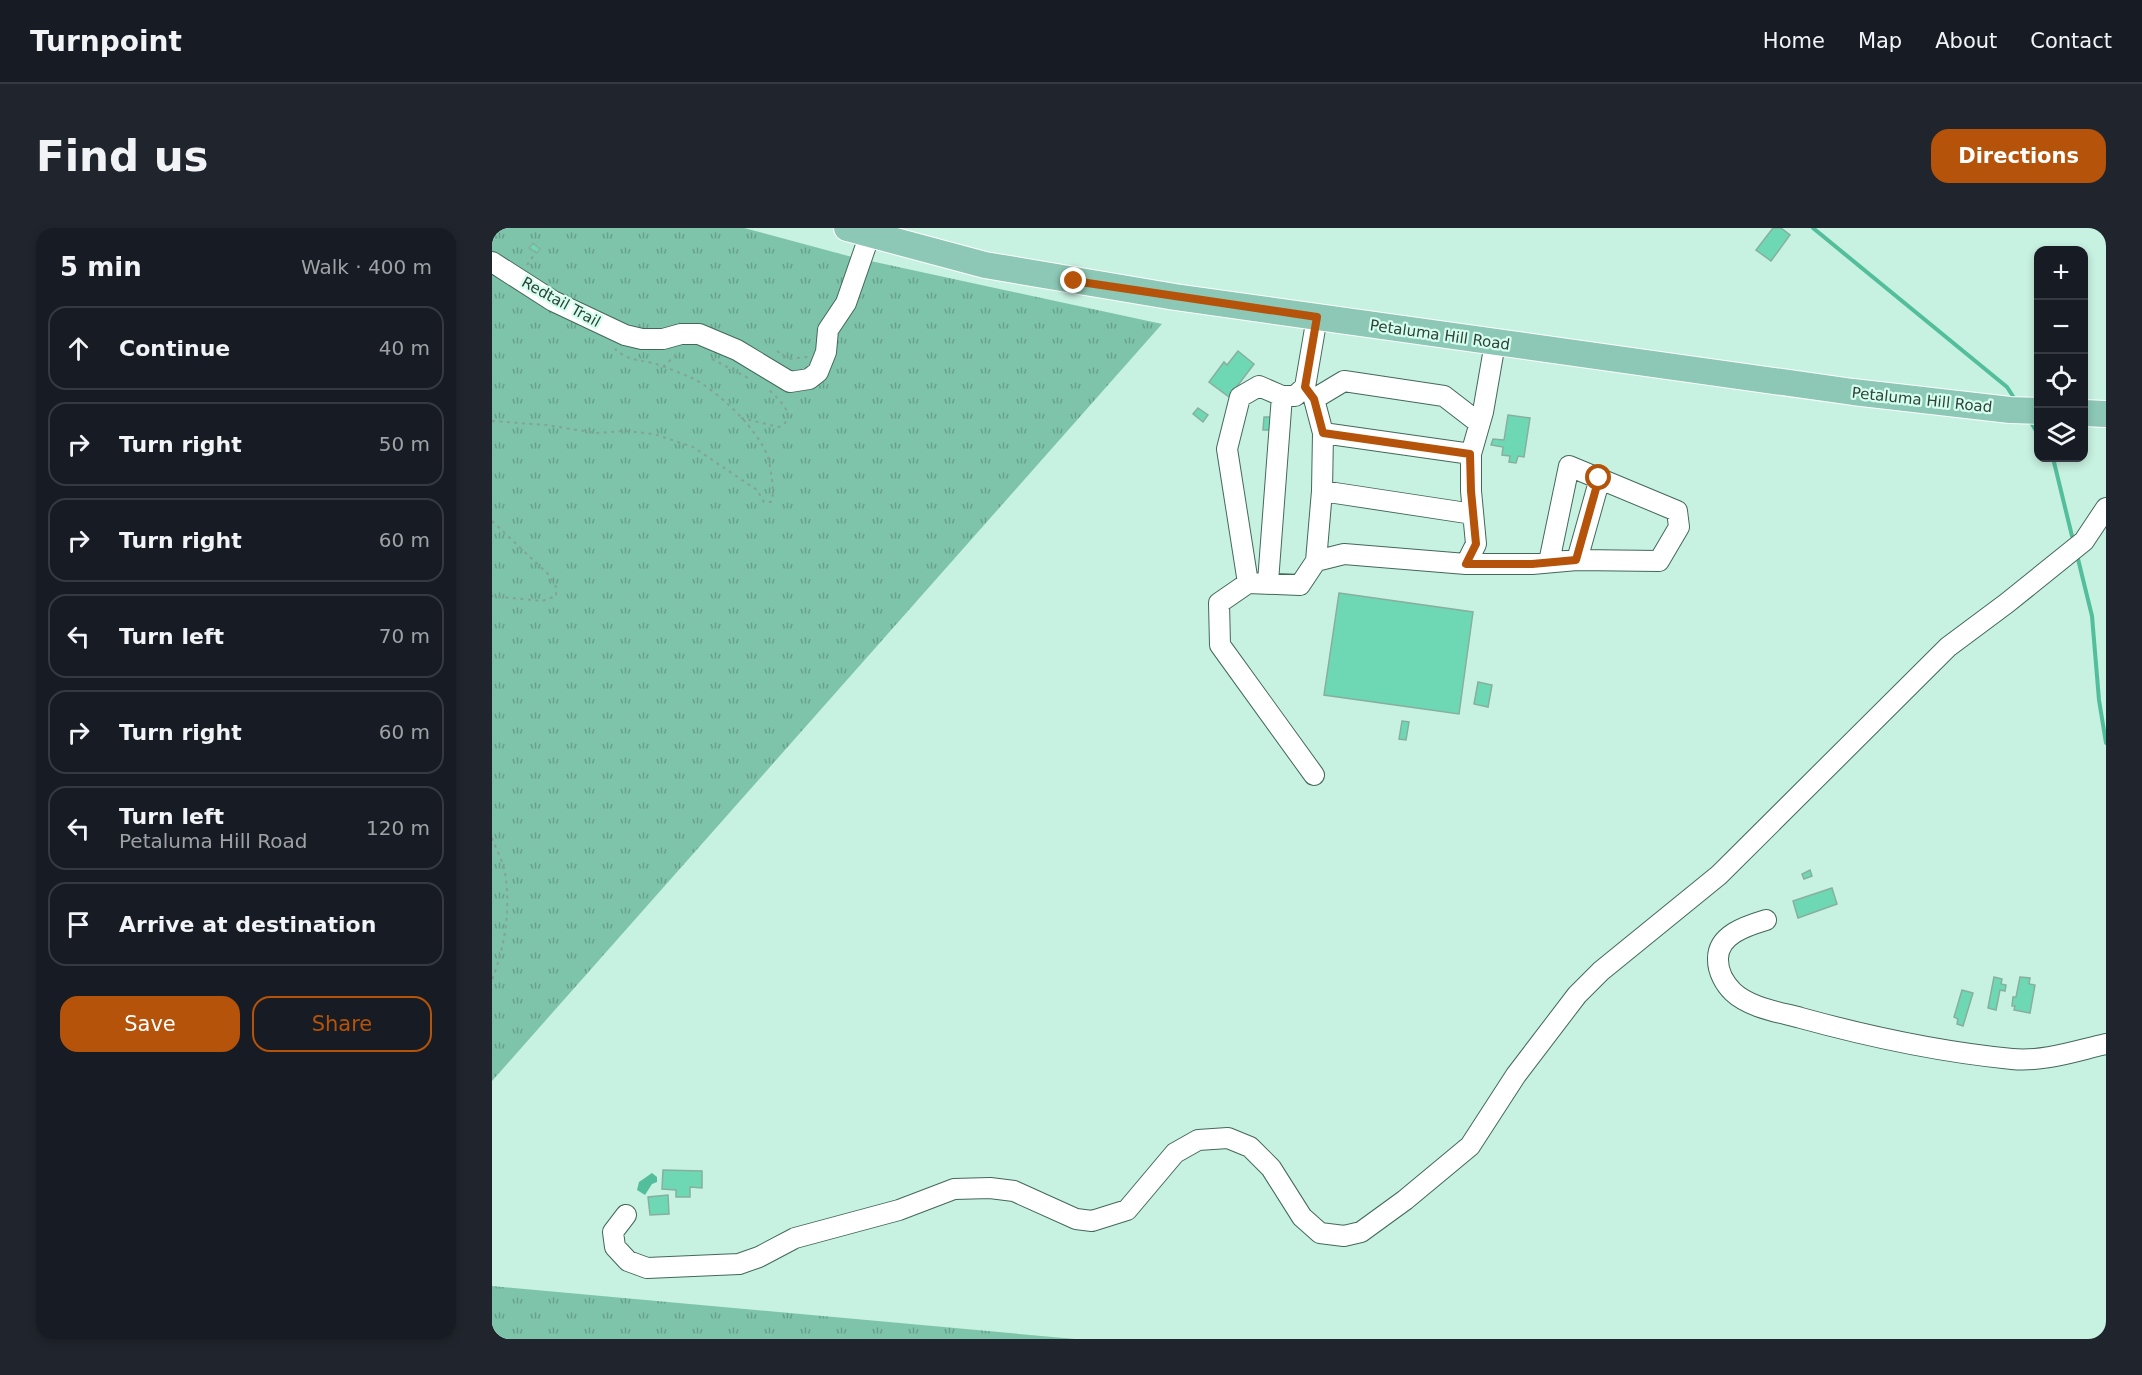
<!DOCTYPE html>
<meta charset="utf-8">
<style>
body{margin:0;font-family:"DejaVu Sans",sans-serif;background:#20242c;color:#f1f3f6}
.controls{position:absolute;right:18px;top:18px;display:grid;overflow:hidden;border-radius:12px;box-shadow:0 3px 9px #0003}
.controls button{width:54px;height:54px;display:grid;place-items:center;padding:0;border:0;border-bottom:2px solid #363941;background:#171b24;color:#f1f3f6;font:30px sans-serif}
.stop{position:absolute;width:18px;height:18px;margin:-14px;border:4px solid #b45309;border-radius:50%;background:#fff}
.stop.end{background:#b45309;border-color:#fff;box-shadow:0 2px 6px #0008}
.list{margin:0;padding:0;list-style:none}
h2{display:flex;justify-content:space-between;align-items:center;height:78px;margin:0;padding:0 24px;font-size:26px}
h2 small{font-size:20px;font-weight:400;color:#9ea1a6}
.list li{display:grid;grid-template-columns:39px 1fr auto;gap:18px;align-items:center;box-sizing:border-box;height:84px;margin:0 12px 12px;padding:0 12px;border:2px solid #363941;border-radius:18px}
.list b{display:block;font-size:22px;white-space:nowrap}
.list p{margin:0;font-size:20px;white-space:nowrap;color:#9ea1a6}
.list em{font-size:20px;font-style:normal;color:#9ea1a6}
.actions{display:flex;gap:12px;padding:18px 24px}
.actions a{flex:1;padding:14px 0;border:2px solid #b45309;border-radius:18px;text-align:center;font-size:21px;color:#b45309}
.actions .main{background:#b45309;color:#fff}
.icon{flex:none;width:33px;height:33px;fill:none;stroke:currentColor;stroke-width:2;stroke-linecap:round;stroke-linejoin:round}
.map{position:relative;flex:none;width:1614px;height:1111px;overflow:hidden;border-radius:18px}
header{display:flex;align-items:center;gap:36px;box-sizing:border-box;height:84px;padding:0 30px;background:#171b24;border-bottom:2px solid #363941}
header strong{font-size:28px}
nav{display:flex;gap:33px;margin-inline-start:auto;font-size:21px}
.intro{display:flex;align-items:center;justify-content:space-between;box-sizing:border-box;height:144px;padding:0 36px}
h1{margin:0;font-size:42px}
.button{padding:15px 27px;border-radius:18px;background:#b45309;color:#fff;font-size:21px;font-weight:700}
main{display:flex;gap:36px;padding:0 36px}
aside{flex:1;background:#171b24;border-radius:18px;box-shadow:0 3px 9px #0003}
.map>svg:first-child{display:block}
.park{fill:url(#park-tufts)}
.water{fill:#53be9b}
.lines{fill:none;stroke-linecap:round;stroke-linejoin:round}
.stream{stroke:#53be9b;stroke-width:4}
.building{fill:#6ed8b4;stroke:#87af9f;stroke-width:1.5}
.minor-casing{stroke:#43685a;stroke-width:22}
.major-casing{stroke:#fff;stroke-width:28}
.path{stroke:#84a396;stroke-width:2;stroke-dasharray:3 4.5;stroke-linecap:butt}
.minor{stroke:#fff;stroke-width:20}
.major{stroke:#8cc8b5;stroke-width:26}
.route{stroke:#b45309;stroke-width:8}
.labels{text-anchor:middle;stroke-width:4.5;stroke-linejoin:round;paint-order:stroke}
.street-label{font-size:15px;fill:#30413a;stroke:#d4feed}
</style>
<header>
<strong>Turnpoint</strong>
<nav><a>Home</a><a>Map</a><a>About</a><a>Contact</a></nav>
</header>
<div class="intro"><h1>Find us</h1><a class="button">Directions</a></div>
<main>
<aside>
<h2>5 min<small>Walk · 400 m</small></h2>
<ul class="list">
<li><svg class="icon" aria-label="ahead" viewBox="0 0 24 24"><path d="M12 20V5M6 11l6-6 6 6"/></svg><div><b>Continue</b></div><em>40 m</em></li>
<li><svg class="icon" aria-label="right" viewBox="0 0 24 24"><path d="M7 20v-9h11M14 6l5 5-5 5"/></svg><div><b>Turn right</b></div><em>50 m</em></li>
<li><svg class="icon" aria-label="right" viewBox="0 0 24 24"><path d="M7 20v-9h11M14 6l5 5-5 5"/></svg><div><b>Turn right</b></div><em>60 m</em></li>
<li><svg class="icon" aria-label="left" viewBox="0 0 24 24"><path d="M17 20v-9H6M10 6l-5 5 5 5"/></svg><div><b>Turn left</b></div><em>70 m</em></li>
<li><svg class="icon" aria-label="right" viewBox="0 0 24 24"><path d="M7 20v-9h11M14 6l5 5-5 5"/></svg><div><b>Turn right</b></div><em>60 m</em></li>
<li><svg class="icon" aria-label="left" viewBox="0 0 24 24"><path d="M17 20v-9H6M10 6l-5 5 5 5"/></svg><div><b>Turn left</b><p>Petaluma Hill Road</p></div><em>120 m</em></li>
<li><svg class="icon" aria-label="arrive" viewBox="0 0 24 24"><path d="M6 21V4h12l-3 4 3 4H6"/></svg><div><b>Arrive at destination</b></div></li>
</ul>
<div class="actions"><a class="main">Save</a><a>Share</a></div>
</aside>
<div class="map">
<svg width="1614" height="1111" viewBox="0 0 1614 1111">
<defs>
<pattern id="park-tufts" width="24" height="20" patternUnits="userSpaceOnUse" patternTransform="scale(1.5)"><rect width="24" height="20" fill="#7dc4aa"/><path d="M3 7l-1-3M5 7V3M7 7l1-3M15 17l-1-3M17 17v-4M19 17l1-3" fill="none" stroke="#67a18b"/></pattern>
</defs>
<rect width="100%" height="100%" fill="#c7f1e0"/>
<path class="park" d="M0 0H252L360 29 670 96 0 853Z
M0 1058 583 1111H0Z"/>
<path class="water" d="M160 945 165 949V954L160 956 153 967 145 962 147 954Z"/>
<g class="lines">
<path class="stream" d="M1321 0 1515 159 1524 173
M1537 191 1546 206
M1561 230 1580 308
M1586 331 1600 388 1607 472 1614 515"/>
</g>
<path class="building" d="M1281 0H1289L1298 7 1279 33 1264 22Z
M41 15 48 21 45 25 37 20Z
M746 123 762 136 737 169 717 154 732 134 735 137Z
M706 180 716 187 711 194 701 186Z
M1016 187 1038 190 1032 229 1026 228 1024 235 1017 234 1018 228 1010 227 1011 219 999 217 1001 211 1012 212Z
M772 189H781L780 202H771Z
M847 365 981 384 967 486 832 467Z
M986 454 1000 457 996 479 982 476Z
M910 493 917 494 914 512 907 511Z
M1318 642 1320 648 1312 651 1310 646Z
M1340 660 1345 676 1306 690 1301 673Z
M1502 749 1510 751 1509 756 1514 757 1513 763 1508 762 1504 782 1496 780Z
M1528 749 1538 750 1537 756 1543 757 1538 785 1522 782 1523 778H1520L1521 769H1524Z
M1470 762 1481 765 1471 798 1465 796 1466 791 1462 789Z
M171 942 210 943V960L198 959V969H184V962L170 961Z
M176 967 177 986 158 987 156 969Z"/>
<g class="lines">
<defs>
<path id="minor" d="M0 34 61 73 133 107 150 111H171L189 106H207L245 122 298 154 317 151 326 144 334 124 336 102 354 75 378 6
M825 89 813 159 803 168H790L767 158 748 169 735 221 756 355 808 357 824 333 852 326 974 336 984 316 979 263V226L991 184 1003 115
M831 205 822 171 852 153 952 168 987 195
M979 226 831 205 830 263 981 286
M1085 332 1108 250
M824 333 830 263
M974 336H1040L1085 332 1167 333 1187 299 1185 283 1077 238 1057 334
M776 354 790 168
M756 355 727 375 728 417 822 547
M1274 692C1254 698 1225 707 1226 732 1226 744 1233 756 1241 764 1258 780 1287 784 1309 790 1378 809 1449 824 1520 831 1552 834 1583 823 1614 816
M134 987 121 1004 123 1019 136 1033 155 1040 247 1036 267 1029 303 1010 407 982 462 961 498 960 522 963 584 991 600 993 635 982 683 925 706 912 736 910 758 919 779 940 810 989 828 1005 852 1008 869 1004 913 972 978 918 1024 847 1085 767 1109 743 1227 647 1456 419 1515 375 1592 313 1614 280"/>
<path id="major" d="M355 0 493 37 683 69 1361 164 1518 182 1546 183
M1592 185 1614 186"/>
</defs>
<use href="#minor" class="minor-casing"/>
<use href="#major" class="major-casing"/>
<path class="path" d="M35 37 44 24
M285 123 296 131 316 129
M220 131 260 152
M171 139 186 125
M249 190 287 199C309 189 284 169 275 160
M0 193 55 197 104 205 134 203 162 206 201 219 265 262 272 274H279C282 266 281 261 280 252 279 245 278 236 276 229 266 201 226 163 200 150 188 145 174 139 161 135 146 132 135 132 123 121
M0 293 56 346 64 359V368L50 373 0 368
M0 610C4 621 11 633 13 645 19 680 13 719 0 752"/>
<use href="#minor" class="minor"/>
<use href="#major" class="major"/>
</g>
<g class="lines">
<path class="route" d="M582 53 825 89 813 159 822 171 831 205 978 226 979 263 984 316 974 336H1040L1084 332 1107 250"/>
</g>
<g class="labels">
<g class="street-label">
<text transform="translate(69 74) rotate(29)" y="5">Redtail Trail</text>
<text transform="translate(948 107) rotate(8)" y="5">Petaluma Hill Road</text>
<text transform="translate(1430 172) rotate(6)" y="5">Petaluma Hill Road</text>
</g>
</g>
</svg>
<div class="controls">
<button>+</button>
<button>−</button>
<button><svg class="icon" aria-label="locate" viewBox="0 0 24 24"><circle cx="12" cy="12" r="6"/><path d="M12 2v4M12 18v4M2 12h4M18 12h4"/></svg></button>
<button><svg class="icon" aria-label="layers" viewBox="0 0 24 24"><path d="M12 4l9 5-9 5-9-5zM3 14l9 5 9-5"/></svg></button>
</div>
<div class="stop" style="left:1107px;top:250px"></div>
<div class="stop end" style="left:582px;top:53px"></div>
</div>
</main>
